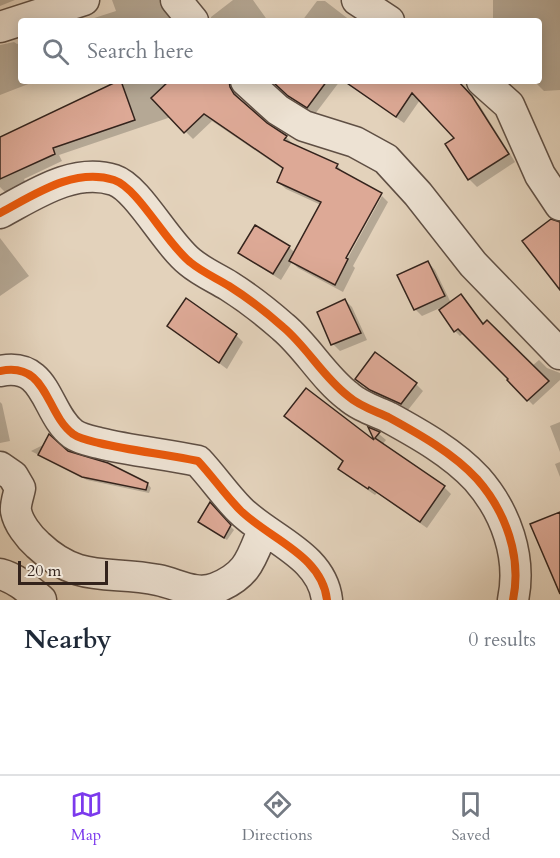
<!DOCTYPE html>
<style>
body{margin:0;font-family:Cardo,serif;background:#f6f6f7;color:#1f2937}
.scale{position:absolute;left:18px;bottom:15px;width:90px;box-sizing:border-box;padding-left:6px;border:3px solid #33231c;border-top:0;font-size:16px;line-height:21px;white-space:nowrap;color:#33231c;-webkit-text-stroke:4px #ede2d3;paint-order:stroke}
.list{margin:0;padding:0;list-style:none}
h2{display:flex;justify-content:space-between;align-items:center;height:78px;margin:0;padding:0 24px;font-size:26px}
h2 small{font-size:20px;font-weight:400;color:#747a83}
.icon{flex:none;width:33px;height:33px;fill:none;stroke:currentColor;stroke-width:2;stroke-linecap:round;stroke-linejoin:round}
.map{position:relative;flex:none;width:560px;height:600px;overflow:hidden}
.search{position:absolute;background:#fff;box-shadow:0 3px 15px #0003;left:18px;right:18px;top:18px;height:66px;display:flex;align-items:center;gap:15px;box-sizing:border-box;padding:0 21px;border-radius:6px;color:#747a83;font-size:22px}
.sheet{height:174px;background:#fff}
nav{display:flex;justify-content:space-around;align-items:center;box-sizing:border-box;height:84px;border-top:2px solid #e0e1e3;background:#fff;font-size:16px;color:#747a83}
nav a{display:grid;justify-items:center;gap:3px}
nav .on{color:#7c3aed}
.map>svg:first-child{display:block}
.shadow{fill:#0003}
.building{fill:#dda996;stroke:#33231c;stroke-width:1.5}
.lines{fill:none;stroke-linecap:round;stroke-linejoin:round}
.minor-casing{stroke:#5f4f44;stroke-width:33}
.minor{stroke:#ede2d3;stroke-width:30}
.cycleway-casing{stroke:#ede2d3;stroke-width:11}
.cycleway{stroke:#e8590c;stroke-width:8}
</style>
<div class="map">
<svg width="560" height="600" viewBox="0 0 560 600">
<rect width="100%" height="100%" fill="#e3d2bb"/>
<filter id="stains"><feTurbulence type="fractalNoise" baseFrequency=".00333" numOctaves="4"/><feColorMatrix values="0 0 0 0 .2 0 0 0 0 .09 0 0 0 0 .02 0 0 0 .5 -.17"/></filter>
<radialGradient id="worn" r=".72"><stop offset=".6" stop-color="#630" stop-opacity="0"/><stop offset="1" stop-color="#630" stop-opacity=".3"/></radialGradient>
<path class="shadow" d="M0 0H15L0 6Z
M112 0H161L171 21H85L116 11Z
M233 0H253L268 21H211V17Z
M493 0H560V90L544 91 534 81H539V21H495L493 19Z
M317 1H325L351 21H302Z
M14 42 17 44 21 43V81H36L0 95V45Z
M121 81H239L236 86V95L240 101 266 124 286 137 293 144 337 165 344 174 381 195H379L341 264 344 265 382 196 388 202 353 266 355 268 343 292 298 268 292 262 281 280 247 259 240 252 289 247 295 253 321 205 286 189 278 182 284 170 212 121 193 139 171 117 59 155 62 161 24 179 26 183 5 192 0 187V137Z
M273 81H340L315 114 298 103Z
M343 81H456L480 106 515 162 477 187 469 179 457 138 420 100 404 123Z
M0 238 29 276 0 296Z
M428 262 435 270 451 303 461 296 484 326 532 366 539 360 547 368 560 373V380L533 405 464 333 460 336 455 331 440 308 422 316 415 309Z
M345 300 352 307 367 340 340 351 333 344 319 313Z
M169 326 236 335 243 342 227 369Z
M357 379 416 384 423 391 408 410 379 397Z
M0 402 2 404 10 441 0 443Z
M560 422V452L550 426Z
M293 423 378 445 371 430 379 434 386 440 382 445 444 487 451 494 427 528 377 493 375 495 347 476 340 469 345 462Z
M53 440 71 454 148 484 151 488 149 493 87 480 31 451Z
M560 462V477L555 464Z
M210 505 234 530 227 540 203 525Z"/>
<path class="building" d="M118 81H121L135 120 53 148 55 154 0 179V137Z
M169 81H229L230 87 234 94 267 123 287 136 284 140 338 164 336 168 382 193 346 258 348 259 335 285 289 261 321 202 277 182 283 168 204 114 184 133 151 98Z
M276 81H327L307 108 288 96 274 83Z
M344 81H458L472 96 509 154 468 180 445 144 454 138 412 93 396 117Z
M551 219 560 222V290L522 241Z
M255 225 290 246 273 274 238 253Z
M428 261 445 296 414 310 397 275Z
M461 294 483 324 487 320 549 381 527 401 507 380 508 379 458 329 454 332 439 310Z
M186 298 237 334 219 363 167 326Z
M345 299 361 333 331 345 317 312Z
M375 352 417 383 401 404 370 390 355 379Z
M306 388 374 440 368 427 380 432 375 438 445 486 420 522 369 487 368 489 338 469 343 461 284 416Z
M49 434 68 451 108 463 148 483 146 490 82 477 38 455Z
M210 502 231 525 224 538 198 522Z
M560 512V594L530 524Z"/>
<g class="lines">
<defs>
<path id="minor" d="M176 0 193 21
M357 0 389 21
M0 27 84 0
M246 81 278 110 304 126 355 142 386 159 418 194 473 264 560 354
M482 81 509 105 540 175 560 205
M0 213C34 195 74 167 114 180 138 188 166 243 190 262 202 272 216 278 229 286 248 298 266 312 283 327 307 347 323 377 348 396 359 406 375 411 388 417 419 434 453 453 477 479 506 512 522 557 513 600
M0 371C48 361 45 413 73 434 80 439 91 441 99 443 132 451 165 454 198 461 213 477 225 495 240 510 269 539 322 555 327 600
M0 467 13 476 20 488C19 494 15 504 16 511 18 523 29 537 38 545 79 584 109 570 158 580 178 584 196 596 216 588 248 575 251 559 263 530
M0 574C16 578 29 590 41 600"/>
</defs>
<use href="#minor" class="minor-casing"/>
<use href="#minor" class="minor"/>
<defs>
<path id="cycleway" d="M0 213C34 195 74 167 114 180 138 188 166 243 190 262 202 272 216 278 229 286 248 298 266 312 283 327 307 347 323 377 348 396 359 406 375 411 388 417 419 434 453 453 477 479 506 512 522 557 513 600
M0 371C48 361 45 413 73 434 80 439 91 441 99 443 132 451 165 454 198 461 213 477 225 495 240 510 269 539 322 555 327 600"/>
</defs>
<use href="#cycleway" class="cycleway-casing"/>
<use href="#cycleway" class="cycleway"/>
</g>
<rect width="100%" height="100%" filter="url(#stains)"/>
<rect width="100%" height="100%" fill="url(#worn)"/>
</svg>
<div class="scale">20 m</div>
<div class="search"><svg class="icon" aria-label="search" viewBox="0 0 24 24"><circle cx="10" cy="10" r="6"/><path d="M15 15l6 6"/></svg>Search here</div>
</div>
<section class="sheet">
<h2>Nearby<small>0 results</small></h2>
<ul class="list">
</ul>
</section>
<nav>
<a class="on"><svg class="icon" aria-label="map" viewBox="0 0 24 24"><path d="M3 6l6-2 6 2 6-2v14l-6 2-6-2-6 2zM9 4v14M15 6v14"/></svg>Map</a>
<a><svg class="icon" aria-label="directions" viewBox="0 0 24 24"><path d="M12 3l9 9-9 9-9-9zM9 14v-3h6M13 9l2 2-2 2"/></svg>Directions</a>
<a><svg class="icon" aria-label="saved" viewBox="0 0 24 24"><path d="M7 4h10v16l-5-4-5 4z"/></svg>Saved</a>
</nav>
